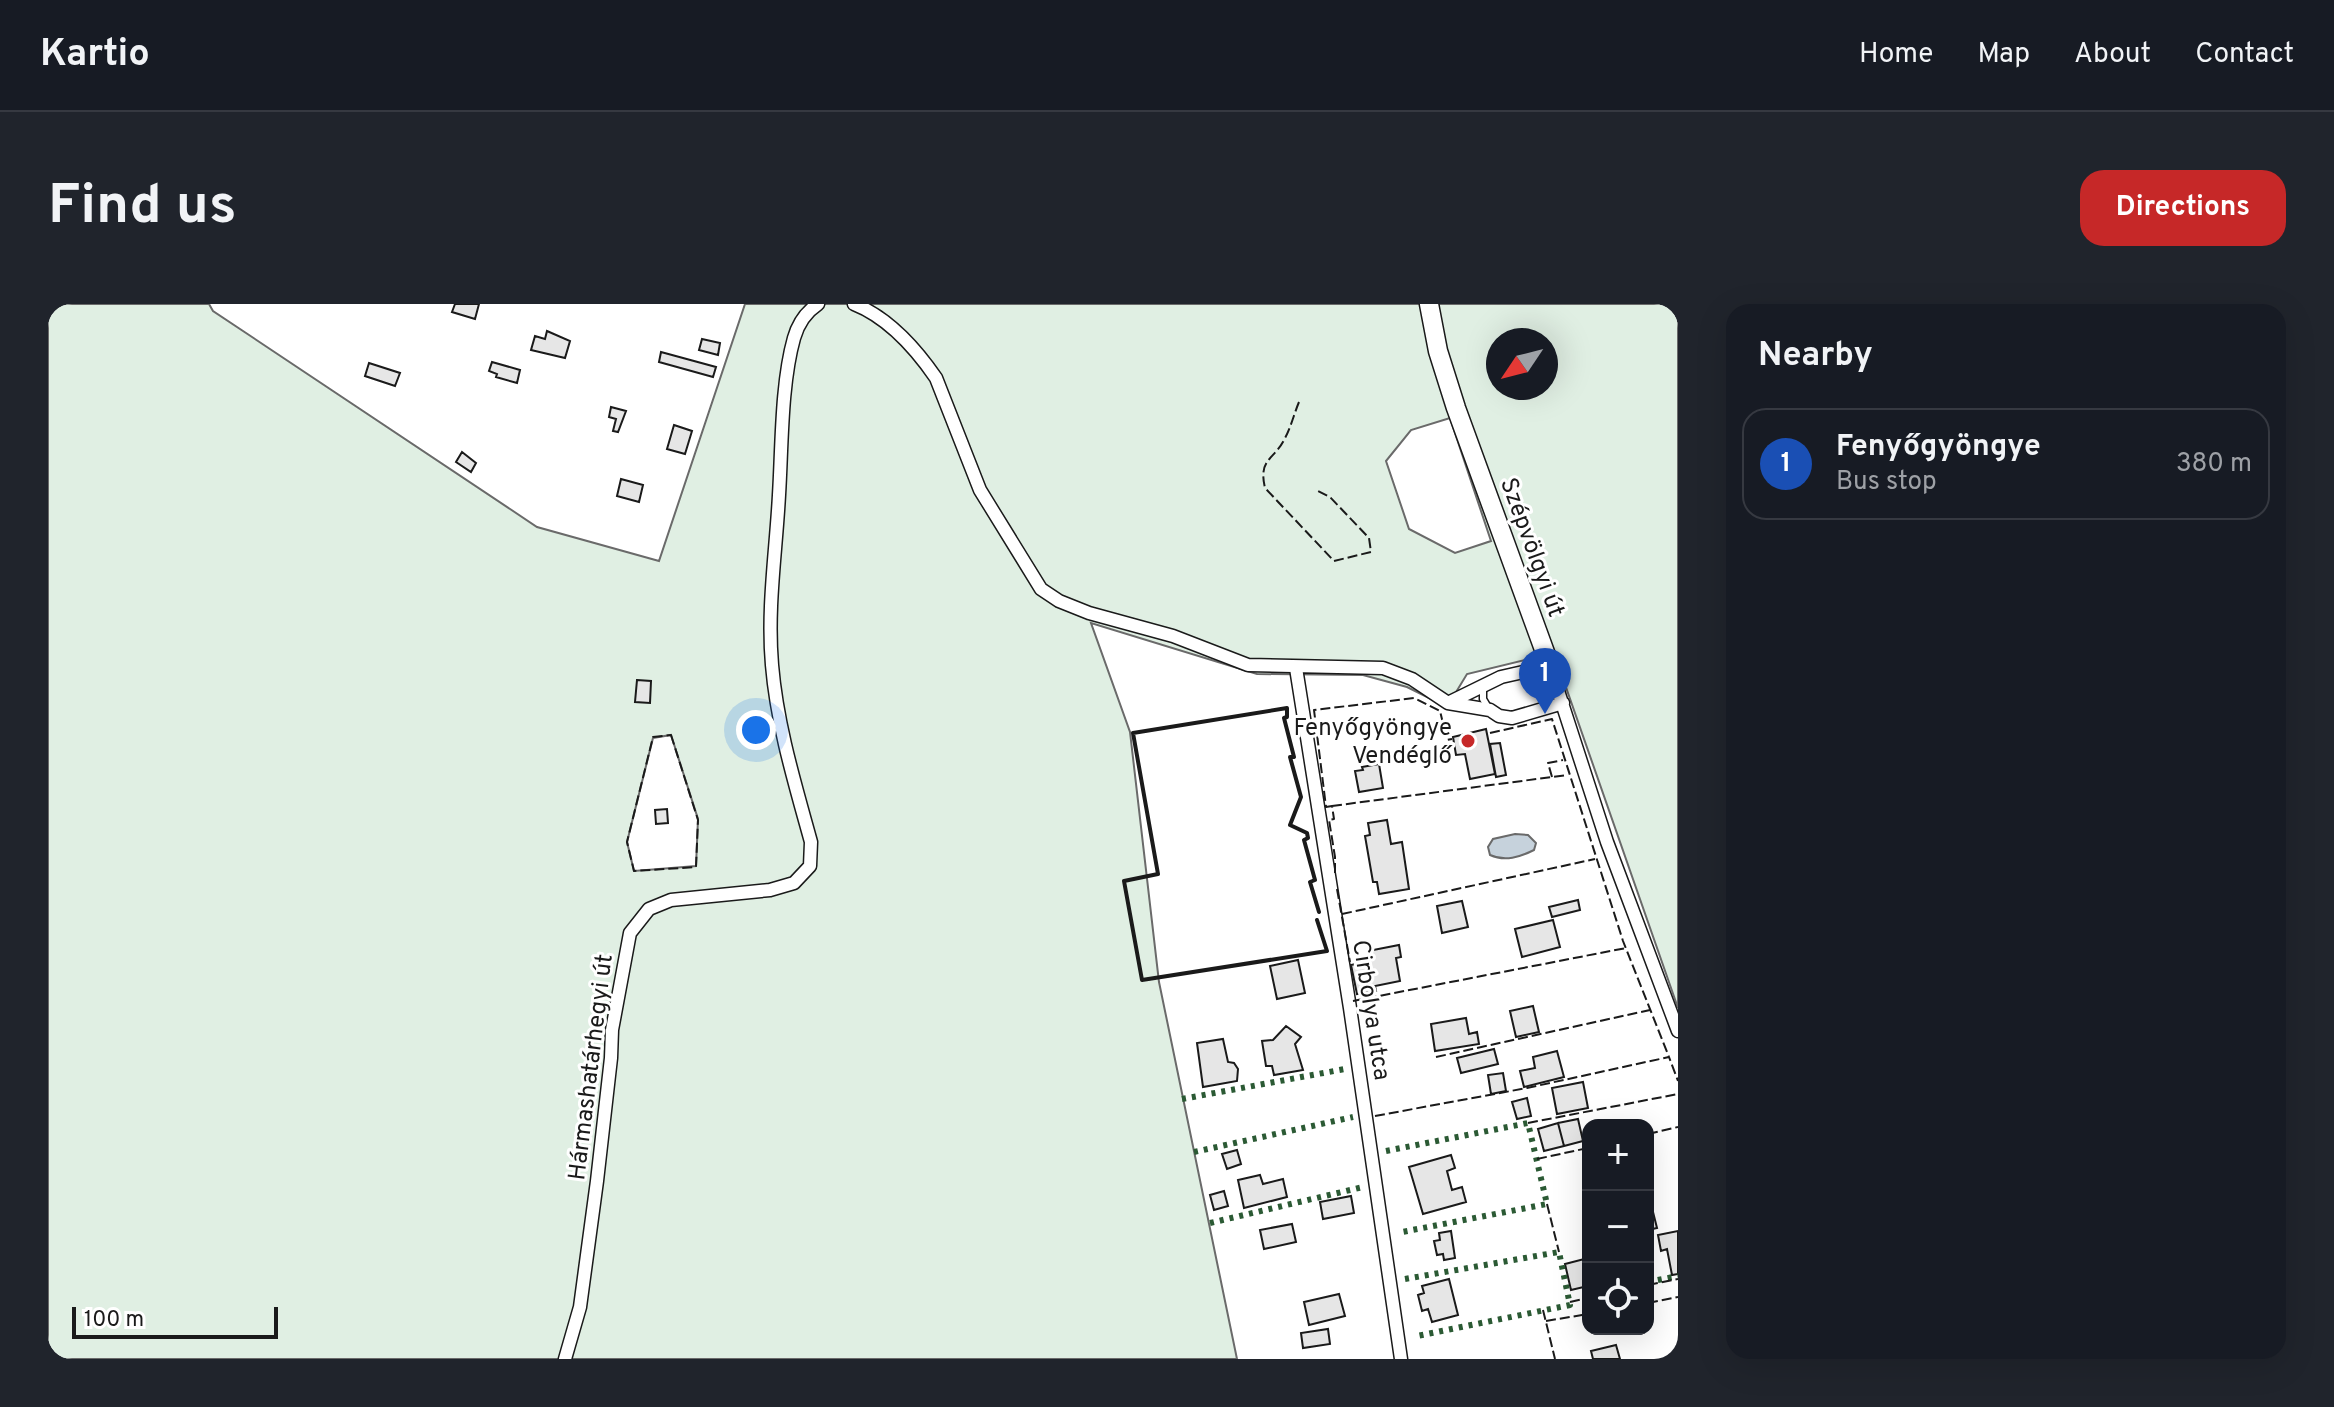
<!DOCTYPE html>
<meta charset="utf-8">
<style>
body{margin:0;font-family:Overpass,sans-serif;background:#20242c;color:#f1f3f6}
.controls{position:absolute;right:24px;bottom:24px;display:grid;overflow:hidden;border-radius:16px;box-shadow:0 8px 32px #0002}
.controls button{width:72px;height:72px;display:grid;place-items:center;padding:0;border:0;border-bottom:2px solid #363941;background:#171b24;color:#f1f3f6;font:40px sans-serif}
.compass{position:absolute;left:1438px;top:24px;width:72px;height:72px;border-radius:50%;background:#171b24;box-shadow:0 8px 32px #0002;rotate:235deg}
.scale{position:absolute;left:24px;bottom:20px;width:206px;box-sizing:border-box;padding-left:8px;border:4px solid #1a1a1a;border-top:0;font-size:22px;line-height:28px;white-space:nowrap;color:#1a1a1a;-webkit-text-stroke:6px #fff;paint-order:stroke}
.you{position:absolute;left:708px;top:426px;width:28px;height:28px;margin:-20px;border:6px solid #fff;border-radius:50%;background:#1a73e8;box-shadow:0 0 0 12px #1a73e833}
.badge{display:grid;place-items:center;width:52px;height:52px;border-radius:50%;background:#c62828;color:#fff;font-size:26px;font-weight:700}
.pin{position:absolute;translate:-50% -66px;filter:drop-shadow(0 2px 4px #0008)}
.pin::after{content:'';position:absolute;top:42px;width:28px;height:24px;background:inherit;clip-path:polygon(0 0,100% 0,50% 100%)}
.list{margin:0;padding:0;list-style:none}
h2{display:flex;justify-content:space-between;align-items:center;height:104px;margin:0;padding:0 32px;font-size:34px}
h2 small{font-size:26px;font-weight:400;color:#9ea1a6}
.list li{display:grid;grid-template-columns:52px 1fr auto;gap:24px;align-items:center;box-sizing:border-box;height:112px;margin:0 16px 16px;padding:0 16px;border:2px solid #363941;border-radius:24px}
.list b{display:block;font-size:30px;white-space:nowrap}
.list p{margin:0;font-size:26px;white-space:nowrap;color:#9ea1a6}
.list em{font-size:26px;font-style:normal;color:#9ea1a6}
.icon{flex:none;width:44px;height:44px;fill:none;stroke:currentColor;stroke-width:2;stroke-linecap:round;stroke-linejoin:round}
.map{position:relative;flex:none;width:1630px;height:1055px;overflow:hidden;border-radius:24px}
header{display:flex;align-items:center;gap:48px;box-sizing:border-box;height:112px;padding:0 40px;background:#171b24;border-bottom:2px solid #363941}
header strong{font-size:38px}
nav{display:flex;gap:44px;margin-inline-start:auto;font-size:28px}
.intro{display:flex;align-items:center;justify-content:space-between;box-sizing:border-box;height:192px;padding:0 48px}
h1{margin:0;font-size:56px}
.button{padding:20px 36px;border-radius:24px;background:#c62828;color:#fff;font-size:28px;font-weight:700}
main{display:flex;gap:48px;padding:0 48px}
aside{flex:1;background:#171b24;border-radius:24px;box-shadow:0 8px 32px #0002}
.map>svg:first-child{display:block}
.green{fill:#e0efe3;stroke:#6a6a6a;stroke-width:2;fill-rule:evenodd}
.water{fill:#c6d2dc;stroke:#6a6a6a;stroke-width:2}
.building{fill:#e6e6e6;stroke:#1a1a1a;stroke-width:2}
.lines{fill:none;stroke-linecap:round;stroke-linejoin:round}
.lane-casing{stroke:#1a1a1a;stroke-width:9}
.street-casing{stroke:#1a1a1a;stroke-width:15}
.secondary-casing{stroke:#1a1a1a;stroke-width:21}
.lane{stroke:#fff;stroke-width:6}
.street{stroke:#fff;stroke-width:12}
.secondary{stroke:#fff;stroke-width:18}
.hedge{stroke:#2b5a34;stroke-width:6;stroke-dasharray:4 6;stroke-linecap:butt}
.fence{stroke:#1a1a1a;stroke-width:2;stroke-dasharray:10 4;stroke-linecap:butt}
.wall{stroke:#1a1a1a;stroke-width:4}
.poi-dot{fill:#c62828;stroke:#fff;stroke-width:3}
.labels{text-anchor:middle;stroke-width:6;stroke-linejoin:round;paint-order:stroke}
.street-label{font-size:24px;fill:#1a1a1a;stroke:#fff}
.poi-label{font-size:24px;fill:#1a1a1a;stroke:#fff;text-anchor:end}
</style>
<header>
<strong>Kartio</strong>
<nav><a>Home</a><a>Map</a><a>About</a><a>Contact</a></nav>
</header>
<div class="intro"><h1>Find us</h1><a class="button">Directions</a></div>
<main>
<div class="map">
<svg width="1630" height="1055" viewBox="0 0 1630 1055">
<rect width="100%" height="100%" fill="#fff"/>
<path class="green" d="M0 0H161L165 7 489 223 611 257 697 0H1630V704L1506 349 1419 370 1399 403 1359 383 1315 371 1209 370 1043 319 1082 428 1111 678 1189 1055H0ZM1450 36H1498V84H1450ZM1402 114 1443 237 1407 249 1361 225 1338 157 1363 126ZM623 431 650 515 648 562 586 567 579 538 605 434Z"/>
<path class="water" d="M1467 530 1480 531 1488 539 1486 546C1472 553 1457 558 1442 551L1440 543 1445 535Z"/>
<path class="building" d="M407 0H431L427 15 404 8Z
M499 27 522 37 517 54 483 46 487 32 497 35Z
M654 35 672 39 670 51 651 46Z
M613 48 668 63 665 73 611 58Z
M444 58 472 66 469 79 448 73 449 70 441 67Z
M321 59 352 69 347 82 317 72Z
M563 103 578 107 570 128 565 127 568 115 561 113Z
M626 121 644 127 637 150 619 145Z
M414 148 428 159 423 168 408 158Z
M573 175 595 181 591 198 569 192Z
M589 376 603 377 602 399 587 398Z
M1438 425 1447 470 1422 475 1417 450 1408 451 1405 433Z
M1452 439 1458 471 1448 473 1442 440Z
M1331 460 1335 484 1311 488 1307 467 1315 466 1314 463Z
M619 505 620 519 608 520 607 506Z
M1339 516 1343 540 1354 538 1361 585 1331 590 1329 578H1325L1317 532 1322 531 1320 519Z
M1530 596 1532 606 1504 613 1501 603Z
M1414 597 1420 623 1394 629 1389 602Z
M1505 616 1512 643 1474 653 1467 625Z
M1351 641 1353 653 1348 654 1352 677 1327 682 1328 687 1309 690 1303 661 1322 657 1320 647Z
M1250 656 1257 689 1229 695 1222 662Z
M1485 702 1491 728 1468 733 1462 707Z
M1418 714 1421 730 1429 728 1431 740 1387 747 1383 720Z
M1238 722 1253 733 1247 740 1255 766 1226 771 1224 762H1218L1214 737 1225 736Z
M1175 735 1180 758 1186 759 1190 765 1189 777 1155 783 1149 739Z
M1446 745 1450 760 1413 769 1409 754Z
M1509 747 1516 773 1476 783 1472 767 1487 764 1485 753Z
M1455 769 1458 787 1443 790 1440 771Z
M1535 778 1540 804 1509 810 1504 784Z
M1479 794 1483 812 1469 815 1464 798Z
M1530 815 1535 837 1516 842 1510 819Z
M1510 819 1516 842 1496 847 1490 825Z
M1189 846 1193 860 1179 865 1174 850Z
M1403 851 1407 864 1399 867 1404 886 1414 883 1418 898 1375 910 1361 863Z
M1212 871 1215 880 1235 875 1239 893 1196 904 1190 876Z
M1176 887 1180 902 1166 906 1162 891Z
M1600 888 1609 924 1600 926Z
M1303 892 1306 909 1275 915 1272 898Z
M1244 920 1248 938 1216 945 1212 926Z
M1403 927 1407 954 1396 956 1395 950 1389 951 1386 937 1392 936 1391 929Z
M1630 927V970L1624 971 1619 945 1613 947 1610 931Z
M1540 954V982L1523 986 1517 960Z
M1401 975 1410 1011 1384 1018 1380 1005 1374 1007 1370 991 1376 989 1374 982Z
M1291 990 1297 1012 1261 1021 1256 998Z
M1280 1025 1282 1040 1255 1044 1253 1029Z
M1568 1041 1572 1055H1545L1543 1047Z"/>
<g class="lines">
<defs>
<path id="lane" d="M1435 383V395L1441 405"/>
<path id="street" d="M806 0C839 13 868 45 888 74L932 186 993 285 1011 297 1041 309 1125 332 1200 361 1335 364 1364 375 1400 399 1442 406 1451 412 1464 414 1515 399
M1248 364 1302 704 1353 1055
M1400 399 1453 373 1502 362 1559 538 1630 727
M517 1055 532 1003 549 877 563 754 564 726 582 629 601 605 623 596 722 586 746 579 762 562 763 538C747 480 729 421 724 361 719 304 728 248 731 191 734 143 733 80 746 34 750 20 758 8 770 0"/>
<path id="secondary" d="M1381 0 1390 47 1408 104 1502 362"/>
</defs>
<use href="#lane" class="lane-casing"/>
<use href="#street" class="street-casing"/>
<use href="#secondary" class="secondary-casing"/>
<use href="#lane" class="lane"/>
<use href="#street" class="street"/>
<use href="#secondary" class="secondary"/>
<path class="hedge" d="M1134 795 1297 765
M1338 847 1480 819 1499 900 1354 928
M1146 848 1305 813
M1162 919 1315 883
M1357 975 1511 948 1522 1001 1369 1032
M1600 978 1630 972"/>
<path class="fence" d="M1251 98C1246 110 1243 123 1237 134 1226 157 1210 154 1217 184L1286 257 1323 248 1321 234 1282 193 1270 187
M1442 429 1504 415 1575 637 1621 753
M623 431 650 516 648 563 586 567 579 538 605 433Z
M1504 473 1500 459 1515 456
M1284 502 1519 471
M1287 569V553L1281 516 1286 515 1284 502 1278 503 1266 406 1366 394 1392 407 1399 436 1404 435
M1289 585 1302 658
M1294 610 1547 555
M1305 697 1578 644
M1388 753 1602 706
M1327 812 1479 784 1621 753 1630 777
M1480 819 1630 790
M1600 830 1630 823
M1489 855 1540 844
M1499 900 1511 948
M1600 981 1630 975
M1522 998 1540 994
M1600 999 1630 993
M1495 1006 1507 1055
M1498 1017 1540 1010"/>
<path class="wall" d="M1269 616 1279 647 1094 676 1076 577 1110 570 1085 429 1239 404V413L1236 414 1246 453H1242L1253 493 1242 521 1259 529 1260 534 1256 536 1267 576 1262 578 1271 608"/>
</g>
<circle class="poi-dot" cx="1420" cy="437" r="8"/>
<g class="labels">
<g class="street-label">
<text transform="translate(1485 243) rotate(70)" y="8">Szépvölgyi út</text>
<text transform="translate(1324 706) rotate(81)" y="8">Cirbolya utca</text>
<text transform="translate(542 763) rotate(-83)" y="8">Hármashatárhegyi út</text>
</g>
<g class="poi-label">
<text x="1404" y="431">Fenyőgyöngye<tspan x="1404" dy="28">Vendéglő</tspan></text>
</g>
</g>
</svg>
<div class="controls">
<button>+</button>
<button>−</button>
<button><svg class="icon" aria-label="locate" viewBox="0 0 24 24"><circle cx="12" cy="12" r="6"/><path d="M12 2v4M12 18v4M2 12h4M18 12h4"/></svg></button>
</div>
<svg class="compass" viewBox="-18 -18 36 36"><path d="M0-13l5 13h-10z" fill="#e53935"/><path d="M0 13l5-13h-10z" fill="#9ea1a6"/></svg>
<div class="scale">100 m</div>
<div class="you"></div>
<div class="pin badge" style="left:1497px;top:410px;background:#1a4fb4">1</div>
</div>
<aside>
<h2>Nearby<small></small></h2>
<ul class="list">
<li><span class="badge" style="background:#1a4fb4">1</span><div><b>Fenyőgyöngye</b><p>Bus stop</p></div><em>380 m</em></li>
</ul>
</aside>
</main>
